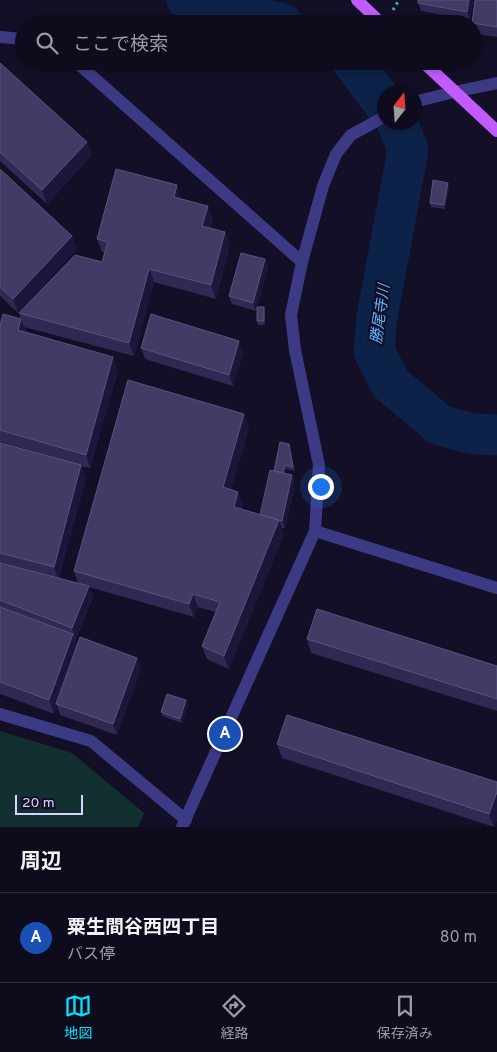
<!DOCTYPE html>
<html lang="ja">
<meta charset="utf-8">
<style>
body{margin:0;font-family:Overpass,"Noto Sans JP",sans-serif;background:#171425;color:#f1f3f6}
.compass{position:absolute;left:377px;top:85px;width:45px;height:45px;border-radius:50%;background:#0e0b1c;box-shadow:0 2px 8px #0003;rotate:17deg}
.scale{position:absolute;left:15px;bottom:12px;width:68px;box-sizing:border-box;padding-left:5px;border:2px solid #d9d4ff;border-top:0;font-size:14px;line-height:18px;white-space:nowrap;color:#d9d4ff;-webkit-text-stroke:4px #130f26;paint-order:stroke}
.you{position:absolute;left:320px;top:486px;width:18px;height:18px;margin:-12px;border:4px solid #fff;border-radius:50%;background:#1a73e8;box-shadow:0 0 0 8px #1a73e833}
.badge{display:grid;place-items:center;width:32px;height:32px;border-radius:50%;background:#00e5ff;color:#fff;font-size:16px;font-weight:700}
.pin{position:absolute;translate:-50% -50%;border:2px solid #fff;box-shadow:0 1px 5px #0006}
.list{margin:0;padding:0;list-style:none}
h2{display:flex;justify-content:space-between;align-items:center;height:65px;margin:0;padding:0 20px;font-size:21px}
h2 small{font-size:16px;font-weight:400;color:#9b9ba3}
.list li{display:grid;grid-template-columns:32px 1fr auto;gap:15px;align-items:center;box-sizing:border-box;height:90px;padding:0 20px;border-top:1px solid #2e2b3b}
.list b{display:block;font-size:19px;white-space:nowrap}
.list p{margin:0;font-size:16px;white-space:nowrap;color:#9b9ba3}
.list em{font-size:16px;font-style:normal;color:#9b9ba3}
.icon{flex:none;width:28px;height:28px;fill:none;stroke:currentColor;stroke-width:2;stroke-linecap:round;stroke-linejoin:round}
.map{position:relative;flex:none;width:497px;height:827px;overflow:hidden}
.search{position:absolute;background:#0e0b1c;box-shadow:0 2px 8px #0003;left:15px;right:15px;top:15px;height:55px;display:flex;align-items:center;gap:12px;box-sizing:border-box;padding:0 18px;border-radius:28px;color:#9b9ba3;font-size:19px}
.sheet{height:155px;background:#0e0b1c}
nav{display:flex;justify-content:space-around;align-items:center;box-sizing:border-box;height:70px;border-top:1px solid #2e2b3b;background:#0e0b1c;font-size:14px;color:#9b9ba3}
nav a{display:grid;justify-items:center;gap:2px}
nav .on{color:#00e5ff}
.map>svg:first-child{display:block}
.green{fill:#12302f}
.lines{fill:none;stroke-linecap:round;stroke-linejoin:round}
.river{stroke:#0c2248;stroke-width:41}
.path{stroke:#2fb8b0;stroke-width:3;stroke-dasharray:2.5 4;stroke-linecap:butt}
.minor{stroke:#3d3a85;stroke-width:12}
.major{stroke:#c25bff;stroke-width:12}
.wall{fill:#312854}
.shaded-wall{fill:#1d163a}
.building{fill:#433a66;stroke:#5a527e}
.labels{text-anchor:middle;stroke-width:4.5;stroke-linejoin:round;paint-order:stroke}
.water-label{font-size:15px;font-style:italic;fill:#62b6ff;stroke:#130f26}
</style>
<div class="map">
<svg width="497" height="827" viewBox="0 0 497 827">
<rect width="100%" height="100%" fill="#130f26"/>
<path class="green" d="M0 731 72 753 144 813 138 827H0Z"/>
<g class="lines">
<path class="river" d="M187 0 283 24
M352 61 384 104
M397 122 408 150 377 317 374 351 391 384 440 425 473 434 497 435"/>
<path class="path" d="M393 10 399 0"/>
<path class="minor" d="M0 37 24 39
M75 61 302 262
M414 102 454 92 497 83
M315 531 497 588
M0 714 91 741 186 820
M182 827 315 531 319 465 295 350 291 315 302 262 323 186 336 154 351 135 384 117"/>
<path class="major" d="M357 0 382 24
M422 61 497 131"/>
</g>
<path class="wall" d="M473 0 470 20 421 11 418 3Z
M497 0V37L476 34 473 26V24Z
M0 63 87 142 92 155 47 204 0 161Z
M0 169 72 236 77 249 18 313 0 296Z
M448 183 449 187 445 209 431 207 430 203Z
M181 199 213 219 210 228 225 232 230 245 216 299 154 282 134 356 24 327 19 313 102 262 104 253 102 252 97 239Z
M265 259 268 267 257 307H264L265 311V325H258L257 321V308L256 311 232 304 229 296Z
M21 319 26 332 118 371 90 468 81 466 86 478 59 578 78 583 74 571 249 427 231 490 243 505 242 510 260 515 274 471 290 448 295 471 286 469 285 474 295 483 285 528H281L284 534 229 669 207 659 202 646 216 612 198 607 194 617 89 587 93 597 76 639H75L77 645 141 669 117 735 60 715 57 705 54 714 0 694V443L45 455 0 442V325Z
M141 348 243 352 233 386 145 359Z
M307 639 497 666V711L311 653Z
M188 704 182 723 162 716 161 712Z
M277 744 497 782V819L494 827 282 758Z"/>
<path class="shaded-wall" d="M469 0H473L470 20 467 12Z
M87 142 92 155 47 204 42 190Z
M448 183 449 187 445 209 444 205Z
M177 185 181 198 174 197Z
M208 206 213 219 207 239 202 226Z
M225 232 230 245 216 299 211 285Z
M72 236 77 249 18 313 13 299Z
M265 259 268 267 256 311 253 303Z
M149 269 154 282 134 356 129 343Z
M264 307 265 311V325L264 321Z
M21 319 26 333 18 330Z
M239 341 243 352 233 386 229 375Z
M113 357 118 371 90 468 86 455Z
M244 414 249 427 228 501 223 487Z
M81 465 86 478 59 581 54 567Z
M285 465 286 469 285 477 283 473Z
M292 475 295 483 285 528 282 521Z
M238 492 243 505 239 521 234 507Z
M279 520 284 534 229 669 224 656Z
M89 586 93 597 76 639 72 628Z
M193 594 198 607 194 617 189 604Z
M73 634 78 647 54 714 49 700Z
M137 658 141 669 117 735 113 724Z
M186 700 188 704 182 723 180 719Z
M497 792V819L494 827 489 814Z"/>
<path class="building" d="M418 0H469L467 12 418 3Z
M475 0H497V27L472 23Z
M0 63 87 142 42 190 0 152Z
M0 169 72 236 13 299 0 287Z
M116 169 177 185 174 197 208 206 202 226 225 232 211 285 149 269 129 343 19 313 75 255 102 262 108 242 97 239Z
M433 180 448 183 444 205 430 203Z
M241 253 265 259 253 303 229 296Z
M257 307H264V321H257Z
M3 314 21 319 18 330 113 357 86 455 0 430V325Z
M151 314 239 341 229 375 141 348Z
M128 380 244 414 223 487 238 492 234 507 279 520 224 656 202 646 220 602 193 594 189 604 74 571Z
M280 442 289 444 293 467 285 465 283 473 274 471Z
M0 443 81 465 54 567 0 553Z
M270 470 292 475 282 521 260 515Z
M0 563 89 586 72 628 0 600Z
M0 607 73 634 49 700 0 682Z
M317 609 497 666V699L307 639Z
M80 637 137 658 113 724 56 704Z
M167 694 186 700 180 719 161 712Z
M287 715 497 782V792L489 814 277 744Z"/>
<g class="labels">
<g class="water-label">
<text transform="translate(380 314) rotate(-82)" y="5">勝尾寺川</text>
</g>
</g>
</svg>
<svg class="compass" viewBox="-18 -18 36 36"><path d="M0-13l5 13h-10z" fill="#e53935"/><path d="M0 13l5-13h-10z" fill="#9b9ba3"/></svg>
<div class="scale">20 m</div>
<div class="you"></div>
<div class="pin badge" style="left:225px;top:734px;background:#1a4fb4">A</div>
<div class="search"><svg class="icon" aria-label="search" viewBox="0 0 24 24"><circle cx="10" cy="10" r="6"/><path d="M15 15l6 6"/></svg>ここで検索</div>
</div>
<section class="sheet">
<h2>周辺<small></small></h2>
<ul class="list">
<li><span class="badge" style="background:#1a4fb4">A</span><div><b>粟生間谷西四丁目</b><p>バス停</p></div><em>80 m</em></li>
</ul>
</section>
<nav>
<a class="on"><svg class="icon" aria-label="map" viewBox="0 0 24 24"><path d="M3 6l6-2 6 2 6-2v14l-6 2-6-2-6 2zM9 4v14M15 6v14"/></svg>地図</a>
<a><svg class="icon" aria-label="directions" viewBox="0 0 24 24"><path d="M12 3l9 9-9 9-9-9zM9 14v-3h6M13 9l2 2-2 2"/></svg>経路</a>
<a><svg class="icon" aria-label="saved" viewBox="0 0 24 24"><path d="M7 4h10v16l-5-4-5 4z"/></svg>保存済み</a>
</nav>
